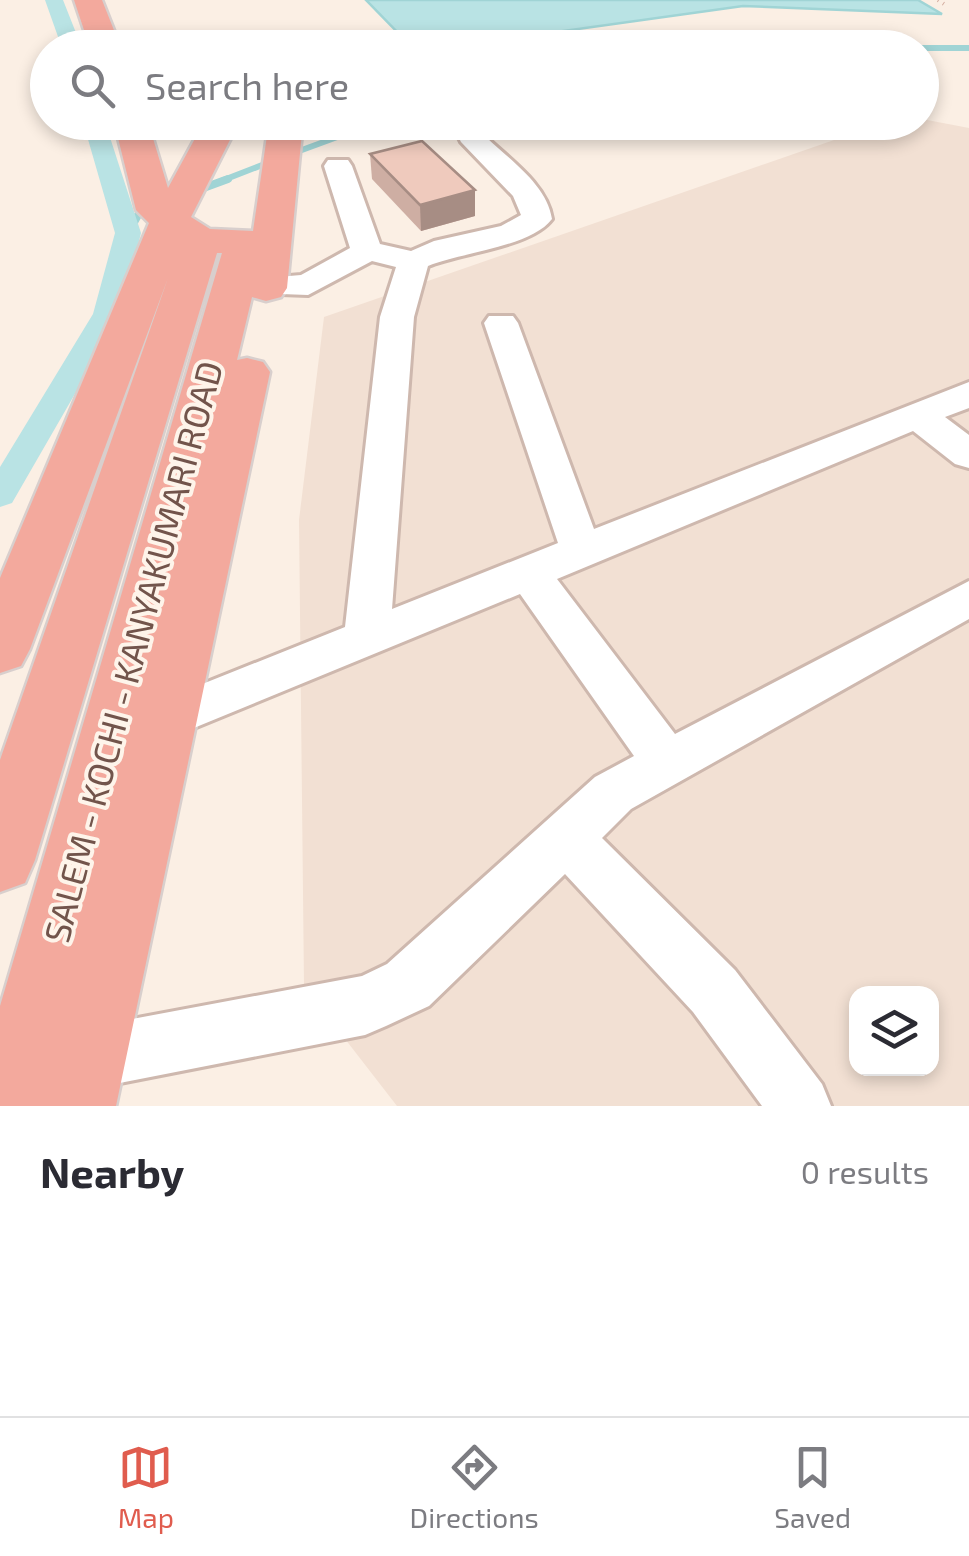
<!DOCTYPE html>
<style>
body{margin:0;font-family:"Exo 2",sans-serif;background:#f7f7f7;color:#2b2b33}
.controls{position:absolute;right:30px;bottom:30px;display:grid;overflow:hidden;border-radius:20px;box-shadow:0 5px 15px #0003}
.controls button{width:90px;height:90px;display:grid;place-items:center;padding:0;border:0;border-bottom:2px solid #e1e1e2;background:#fff;color:#2b2b33;font:50px sans-serif}
.list{margin:0;padding:0;list-style:none}
h2{display:flex;justify-content:space-between;align-items:center;height:130px;margin:0;padding:0 40px;font-size:42px}
h2 small{font-size:32px;font-weight:400;color:#7c7c81}
.icon{flex:none;width:55px;height:55px;fill:none;stroke:currentColor;stroke-width:2;stroke-linecap:round;stroke-linejoin:round}
.map{position:relative;flex:none;width:969px;height:1106px;overflow:hidden}
.search{position:absolute;background:#fff;box-shadow:0 5px 15px #0003;left:30px;right:30px;top:30px;height:110px;display:flex;align-items:center;gap:25px;box-sizing:border-box;padding:0 35px;border-radius:55px;color:#7c7c81;font-size:38px}
.sheet{height:310px;background:#fff}
nav{display:flex;justify-content:space-around;align-items:center;box-sizing:border-box;height:140px;border-top:2px solid #e1e1e2;background:#fff;font-size:28px;color:#7c7c81}
nav a{display:grid;justify-items:center;gap:5px}
nav .on{color:#e05c4e}
.map>svg:first-child{display:block}
.residential{fill:#f2e0d3;fill-rule:evenodd}
.water{fill:#b9e3e4;stroke:#a0d4d5;stroke-width:2.5}
.lines{fill:none;stroke-linecap:round;stroke-linejoin:round}
.stream-far1{stroke:#a0d4d5;stroke-width:6}
.stream{stroke:#a0d4d5;stroke-width:8}
.canal{fill:#b9e3e4;fill-rule:evenodd}
.minor-casing{stroke:#ceb8ae;stroke-width:6}
.highway-casing{stroke:#d8cfcd;stroke-width:5}
.path{stroke:#d4aea0;stroke-width:4;stroke-dasharray:1 5;stroke-linecap:butt}
.minor{fill:#fff;fill-rule:evenodd}
.highway{fill:#f3a99d;fill-rule:evenodd}
.wall{fill:#ceaea3}
.shaded-wall{fill:#a78d84}
.building{fill:#efcabd;stroke:#a78d84;stroke-width:2.5}
.labels{text-anchor:middle;stroke-width:8;stroke-linejoin:round;paint-order:stroke}
.street-label{font-size:35px;fill:#72544b;stroke:#fef4ea}
</style>
<div class="map">
<svg width="969" height="1106" viewBox="0 0 969 1106">
<rect width="100%" height="100%" fill="#fbefe4"/>
<path class="residential" d="M922 119 969 128V1106H397L304 986 299 520 324 317 883 123 922 122ZM856 994H932V1068H856Z"/>
<path class="water" d="M366 0H918L942 14 743 6 442 48 409 44Z"/>
<g class="lines">
<path class="stream-far1" d="M828 48H969
M291 154 378 122
M221 181 275 160"/>
<path class="stream" d="M198 190 228 179
M128 233 138 215"/>
<path class="canal" d="M45 0H63L82 48H62Z
M83 122H105L141 233 121 314 12 503 0 507V467L93 314 115 233Z"/>
<defs>
<path id="minor" d="M466 122H494L485 135 487 138C510 160 547 185 552 219 531 247 462 252 428 266L414 317 392 609 558 543 484 323 489 316H513L518 323 594 529 969 382V408L945 417 969 435V468L955 464 913 431 557 579 675 734 969 581V619L631 809 602 838 735 970 822 1084 831 1106H762L693 1012 565 874 429 1006 386 1026 365 1035 84 1090 62 1081 53 1059 62 1037 84 1028 362 976 387 964 595 777 634 756 520 594 167 739 150 733 143 719 150 705 345 627 380 317 396 267 372 261 308 295 254 293 250 286 254 279 301 275 350 248 324 166 328 160H348L352 166 380 244 411 251 434 241 501 226 521 215 513 196 461 142 457 134Z"/>
<path id="highway" d="M74 0H102L121 48H90Z
M114 122H148L168 188 204 122H239L191 217 210 229 253 231 269 122H303L287 288 281 297 266 301 252 297 237 360 247 358 263 362 270 372 116 1106H0V1006L222 253H217L35 860 25 883 0 892V760L168 278 30 649 21 666 0 673V578L149 223 136 210Z"/>
</defs>
<use href="#minor" class="minor-casing"/>
<use href="#highway" class="highway-casing"/>
<path class="path" d="M938 0 947 6"/>
<use href="#minor" class="minor"/>
<use href="#highway" class="highway"/>
</g>
<path class="wall" d="M370 154 475 190V216L421 231 372 179Z"/>
<path class="shaded-wall" d="M475 190V216L421 231 420 205Z"/>
<path class="building" d="M422 141 475 190 420 205 370 154Z"/>
<g class="labels">
<g class="street-label">
<text transform="translate(134 652) rotate(-75)" y="12">SALEM - KOCHI - KANYAKUMARI ROAD</text>
</g>
</g>
</svg>
<div class="controls">
<button><svg class="icon" aria-label="layers" viewBox="0 0 24 24"><path d="M12 4l9 5-9 5-9-5zM3 14l9 5 9-5"/></svg></button>
</div>
<div class="search"><svg class="icon" aria-label="search" viewBox="0 0 24 24"><circle cx="10" cy="10" r="6"/><path d="M15 15l6 6"/></svg>Search here</div>
</div>
<section class="sheet">
<h2>Nearby<small>0 results</small></h2>
<ul class="list">
</ul>
</section>
<nav>
<a class="on"><svg class="icon" aria-label="map" viewBox="0 0 24 24"><path d="M3 6l6-2 6 2 6-2v14l-6 2-6-2-6 2zM9 4v14M15 6v14"/></svg>Map</a>
<a><svg class="icon" aria-label="directions" viewBox="0 0 24 24"><path d="M12 3l9 9-9 9-9-9zM9 14v-3h6M13 9l2 2-2 2"/></svg>Directions</a>
<a><svg class="icon" aria-label="saved" viewBox="0 0 24 24"><path d="M7 4h10v16l-5-4-5 4z"/></svg>Saved</a>
</nav>
